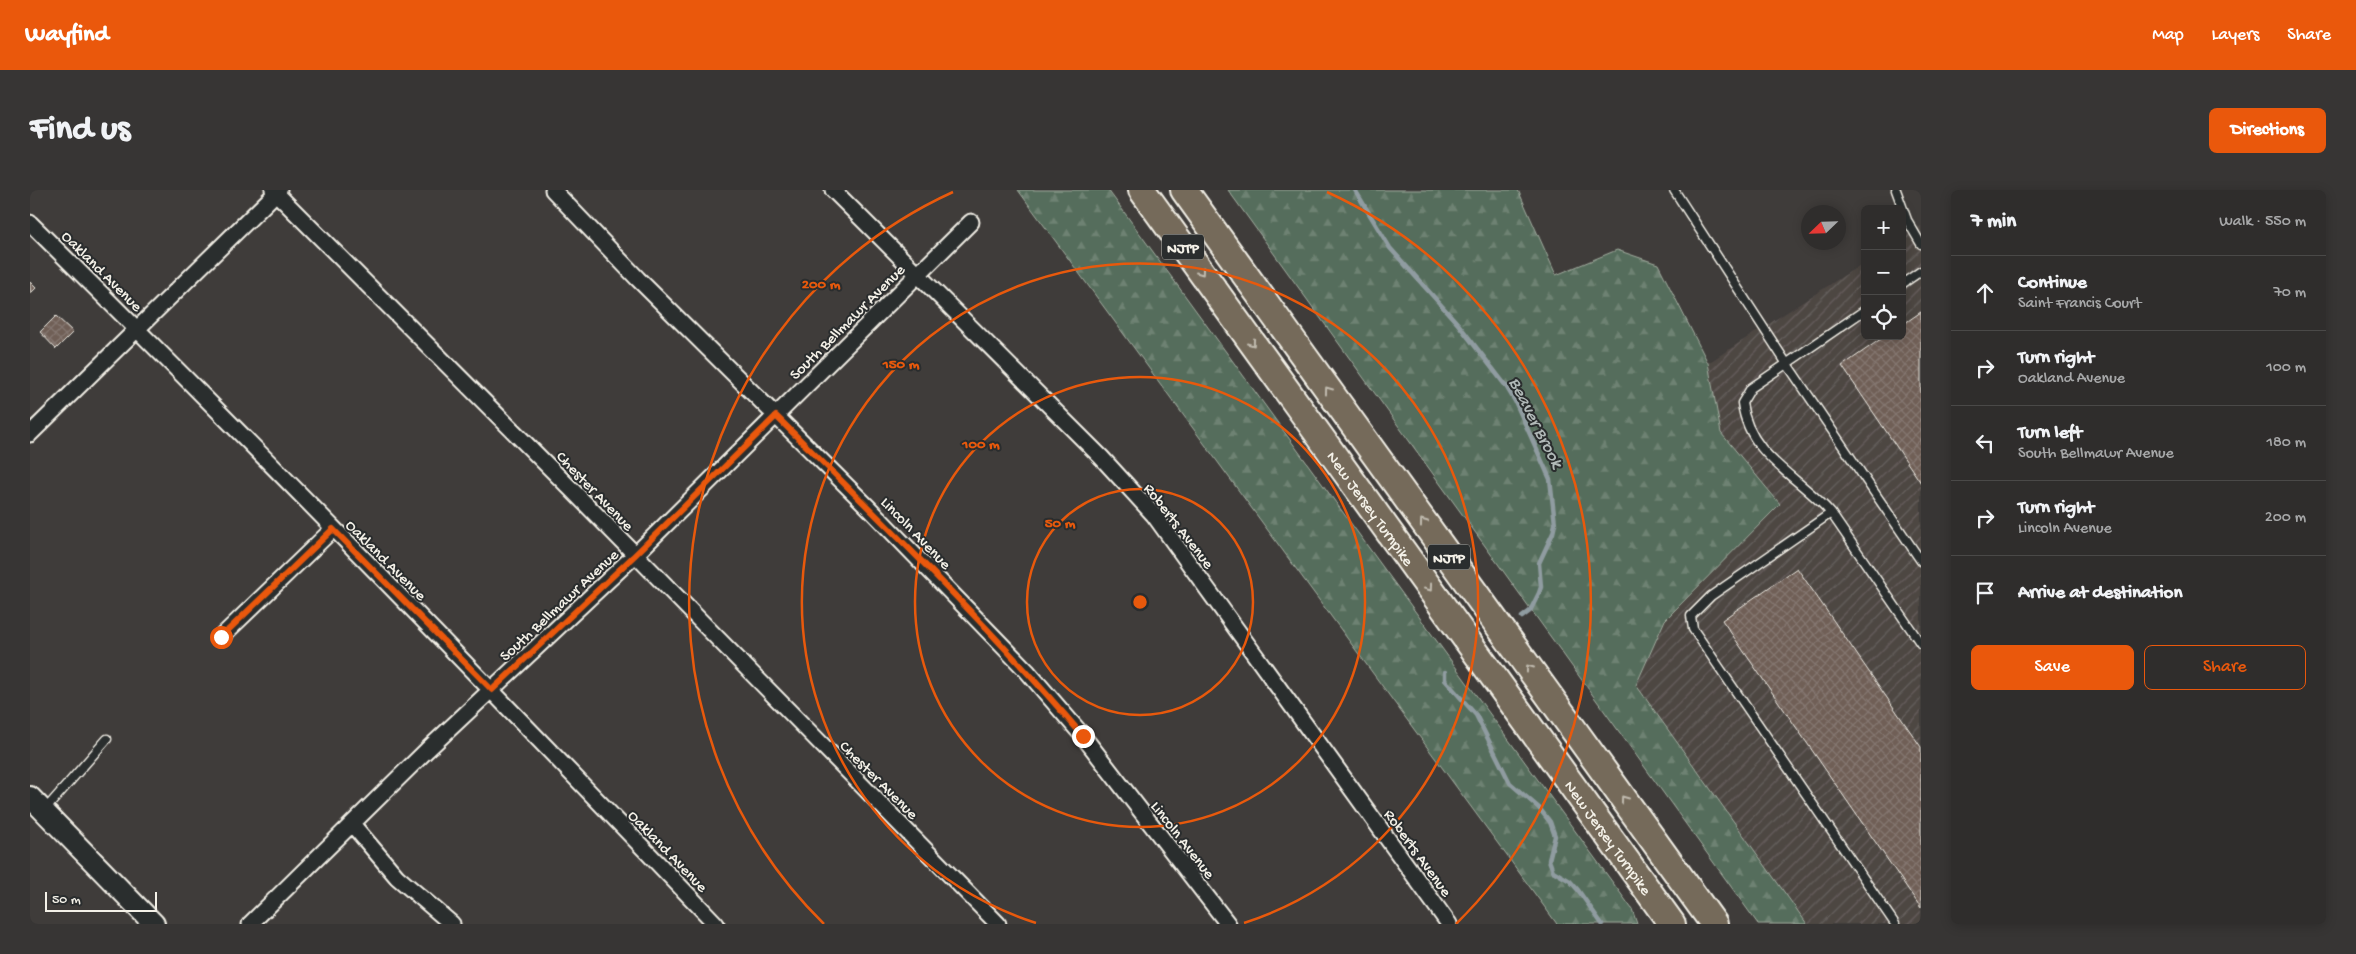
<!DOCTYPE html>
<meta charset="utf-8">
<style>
body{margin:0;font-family:"Gochi Hand",sans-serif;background:#373534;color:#f1f3f6}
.controls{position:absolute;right:15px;top:15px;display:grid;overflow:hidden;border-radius:8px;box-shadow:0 2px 12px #0003}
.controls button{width:45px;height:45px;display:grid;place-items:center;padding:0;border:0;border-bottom:1px solid #4a4948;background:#2f2d2c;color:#f1f3f6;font:25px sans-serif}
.compass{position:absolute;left:1771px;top:15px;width:45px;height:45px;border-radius:50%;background:#2f2d2c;box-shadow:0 2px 12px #0003;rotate:247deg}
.scale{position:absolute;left:15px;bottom:12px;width:112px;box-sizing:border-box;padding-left:5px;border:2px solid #f4f1e8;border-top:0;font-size:14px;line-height:18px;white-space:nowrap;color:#f4f1e8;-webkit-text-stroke:4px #2a2d2e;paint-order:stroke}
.stop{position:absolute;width:15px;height:15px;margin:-11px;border:4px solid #ea580c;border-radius:50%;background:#fff}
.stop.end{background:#ea580c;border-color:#fff;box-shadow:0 1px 5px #0008}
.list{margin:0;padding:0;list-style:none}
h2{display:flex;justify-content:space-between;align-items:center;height:65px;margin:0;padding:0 20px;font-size:21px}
h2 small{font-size:16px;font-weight:400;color:#a7a8a9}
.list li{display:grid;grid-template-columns:32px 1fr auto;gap:15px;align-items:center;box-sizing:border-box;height:75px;padding:0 20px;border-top:1px solid #4a4948}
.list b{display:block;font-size:19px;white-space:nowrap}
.list p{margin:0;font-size:16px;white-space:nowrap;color:#a7a8a9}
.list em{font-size:16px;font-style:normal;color:#a7a8a9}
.actions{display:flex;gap:10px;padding:15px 20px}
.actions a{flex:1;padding:11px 0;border:1px solid #ea580c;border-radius:8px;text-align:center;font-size:18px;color:#ea580c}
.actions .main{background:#ea580c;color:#fff}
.icon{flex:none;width:28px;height:28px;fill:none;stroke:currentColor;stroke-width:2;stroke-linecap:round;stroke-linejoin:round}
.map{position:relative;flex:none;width:1891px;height:734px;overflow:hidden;border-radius:8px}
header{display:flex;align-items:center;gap:30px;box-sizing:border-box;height:70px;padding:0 25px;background:#ea580c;color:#fff}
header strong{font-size:24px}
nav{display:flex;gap:28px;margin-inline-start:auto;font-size:18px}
.intro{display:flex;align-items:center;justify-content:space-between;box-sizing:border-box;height:120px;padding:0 30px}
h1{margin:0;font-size:35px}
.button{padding:12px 22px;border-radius:8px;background:#ea580c;color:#fff;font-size:18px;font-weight:700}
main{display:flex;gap:30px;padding:0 30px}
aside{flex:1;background:#2f2d2c;border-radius:8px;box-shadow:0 2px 12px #0003}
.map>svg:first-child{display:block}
.industrial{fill:url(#industrial-furrows)}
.forest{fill:url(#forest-firs);stroke:#a4afa2}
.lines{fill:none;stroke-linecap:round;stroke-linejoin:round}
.stream{stroke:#909ca1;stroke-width:4.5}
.building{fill:url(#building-cross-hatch);stroke:#f4f1e8}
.service-casing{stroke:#f4f1e8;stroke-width:11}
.minor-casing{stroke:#f4f1e8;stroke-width:19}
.secondary-casing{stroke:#f4f1e8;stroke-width:24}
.motorway-casing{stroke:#f4f1e8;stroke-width:30}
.service{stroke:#2a2d2e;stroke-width:8}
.minor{stroke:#2a2d2e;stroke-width:15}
.secondary{stroke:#2a2d2e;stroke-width:20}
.motorway{stroke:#746a5a;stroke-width:26}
.oneway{stroke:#c1bbaf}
.route{stroke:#ea580c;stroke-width:6}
.ring{fill:none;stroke:#e8590c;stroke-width:2.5}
.labels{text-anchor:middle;stroke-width:4;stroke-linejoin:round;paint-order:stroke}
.shield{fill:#2a2d2e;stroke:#b7b6b0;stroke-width:1}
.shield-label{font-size:15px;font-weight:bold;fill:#f4f1e8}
.street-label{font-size:16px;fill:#f4f1e8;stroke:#2a2d2e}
.water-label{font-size:18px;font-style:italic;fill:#b1b9b8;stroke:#2a2d2e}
.centre{fill:#e8590c;stroke:#2a2d2e;stroke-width:2.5}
.ring-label{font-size:15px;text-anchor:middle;font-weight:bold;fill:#e8590c;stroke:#2a2d2e;stroke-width:4;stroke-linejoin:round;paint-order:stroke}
</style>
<header>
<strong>Wayfind</strong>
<nav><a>Map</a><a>Layers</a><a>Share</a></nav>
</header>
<div class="intro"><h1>Find us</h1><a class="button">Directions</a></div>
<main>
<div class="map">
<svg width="1891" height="734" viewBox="0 0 1891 734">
<defs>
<pattern id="industrial-furrows" width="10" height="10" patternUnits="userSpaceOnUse" patternTransform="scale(1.25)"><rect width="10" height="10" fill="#4d4643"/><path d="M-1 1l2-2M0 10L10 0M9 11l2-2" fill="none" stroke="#67615e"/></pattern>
<pattern id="forest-firs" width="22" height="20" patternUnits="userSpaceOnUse" patternTransform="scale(1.25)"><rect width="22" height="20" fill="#556d5b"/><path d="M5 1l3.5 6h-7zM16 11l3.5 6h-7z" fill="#6e8273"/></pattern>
<pattern id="building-cross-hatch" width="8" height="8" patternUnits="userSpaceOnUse" patternTransform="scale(1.25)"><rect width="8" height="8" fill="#6f5f57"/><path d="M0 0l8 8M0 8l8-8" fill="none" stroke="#84766f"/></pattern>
</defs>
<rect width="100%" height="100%" fill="#3f3c3a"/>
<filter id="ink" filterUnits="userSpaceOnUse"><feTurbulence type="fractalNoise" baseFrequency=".02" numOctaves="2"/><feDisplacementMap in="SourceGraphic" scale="10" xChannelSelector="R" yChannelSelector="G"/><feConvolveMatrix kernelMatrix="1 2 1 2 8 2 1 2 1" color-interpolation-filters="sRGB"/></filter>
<g filter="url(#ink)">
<path class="industrial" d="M1891 36V734H1777L1606 495 1635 430 1750 314 1690 243 1678 173 1835 72V146H1872V48Z"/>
<path class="forest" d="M988 0H1078L1602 719 1607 734H1527Z
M1198 0H1488L1526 85 1587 60 1628 74 1678 173 1691 243 1750 314 1635 430 1606 495 1777 734H1728Z"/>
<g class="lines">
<path class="stream" d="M1325 0 1360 58 1428 134 1476 196 1485 211 1520 289 1525 334 1523 343 1509 373 1511 397 1509 403 1500 421 1492 427
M1415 482V490L1446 525 1480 593 1509 618 1520 632 1525 646 1519 670 1523 681 1540 691 1548 700 1572 734"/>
</g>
<path class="building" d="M0 92 6 98 0 104Z
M1891 122V293L1812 176 1855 146H1872V135Z
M26 126 43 142 26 159 10 142Z
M1767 378 1891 557V718L1692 430Z"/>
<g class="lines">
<defs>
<path id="service" d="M1644 0 1757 174 1891 371
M1866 0 1877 30 1891 54
M1872 94 1891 81
M1835 120 1721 198 1712 213C1719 267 1769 286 1801 323L1681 406 1661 426 1663 439 1865 734
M1801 323 1891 454
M14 621 77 549"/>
<path id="minor" d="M243 0 542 300 968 734
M523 0 608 89 837 316 997 481 1053 546 1198 734
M803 0 1071 267 1124 325 1419 734
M0 33C233 263 460 498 686 734
M0 244 249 0
M191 447 303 339
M322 634 367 687 422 734
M220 734 397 560 605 365 941 32"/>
<path id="secondary" d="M0 607 124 734"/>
<g id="motorway">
<path id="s1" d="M1112 0 1642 734"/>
<path d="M1154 0 1684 734"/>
</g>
</defs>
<use href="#service" class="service-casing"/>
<use href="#minor" class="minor-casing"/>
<use href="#secondary" class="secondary-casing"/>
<use href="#motorway" class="motorway-casing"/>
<use href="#service" class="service"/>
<use href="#minor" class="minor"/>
<use href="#secondary" class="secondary"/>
<use href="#motorway" class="motorway"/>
</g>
<defs><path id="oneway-chevron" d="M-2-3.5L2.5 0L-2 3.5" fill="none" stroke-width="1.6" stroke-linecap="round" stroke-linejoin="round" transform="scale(1.25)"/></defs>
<g class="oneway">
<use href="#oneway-chevron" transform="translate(1171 82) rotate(54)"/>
<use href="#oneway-chevron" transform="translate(1222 153) rotate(54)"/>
<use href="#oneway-chevron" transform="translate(1298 200) rotate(-126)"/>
<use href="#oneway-chevron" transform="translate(1393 332) rotate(-126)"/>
<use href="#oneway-chevron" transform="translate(1399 398) rotate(54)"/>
<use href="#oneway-chevron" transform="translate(1499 478) rotate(-126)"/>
<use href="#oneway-chevron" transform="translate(1594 609) rotate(-126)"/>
</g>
</g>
<g class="lines" filter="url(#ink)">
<path class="route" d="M191 447 303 339 462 500 605 365 746 226C851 330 957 433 1053 546"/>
</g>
<g class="ring">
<circle cx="1110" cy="412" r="113"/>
<circle cx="1110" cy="412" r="225"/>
<path d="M1006 733A338 338 0 1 1 1214 733"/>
<path d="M794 734A451 451 0 0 1 923 2M1297 2A451 451 0 0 1 1426 734"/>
</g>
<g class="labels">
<g class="shield">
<rect x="1132" y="44.5" width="42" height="25" rx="4"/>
<rect x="1398" y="354.5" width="42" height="25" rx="4"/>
</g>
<g class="shield-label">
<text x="1153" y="62">NJTP</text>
<text x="1419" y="372">NJTP</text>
</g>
<g class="street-label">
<text transform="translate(73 80) rotate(45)" y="6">Oakland Avenue</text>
<text transform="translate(816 131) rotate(-45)" y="6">South Bellmawr Avenue</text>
<text transform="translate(566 300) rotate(46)" y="6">Chester Avenue</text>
<text dy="6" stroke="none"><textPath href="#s1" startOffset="392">New Jersey Turnpike</textPath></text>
<text transform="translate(1150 335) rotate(52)" y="6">Roberts Avenue</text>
<text transform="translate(887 342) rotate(46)" y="6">Lincoln Avenue</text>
<text transform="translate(357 369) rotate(45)" y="6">Oakland Avenue</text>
<text transform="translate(528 414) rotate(-43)" y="6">South Bellmawr Avenue</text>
<text transform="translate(850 589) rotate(45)" y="6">Chester Avenue</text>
<text dy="6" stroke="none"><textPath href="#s1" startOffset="798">New Jersey Turnpike</textPath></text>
<text transform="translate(1154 649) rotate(52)" y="6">Lincoln Avenue</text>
<text transform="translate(639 660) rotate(46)" y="6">Oakland Avenue</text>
<text transform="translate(1389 662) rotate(54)" y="6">Roberts Avenue</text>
</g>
<g class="water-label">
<text transform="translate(1507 232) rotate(63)" y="6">Beaver Brook</text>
</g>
</g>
<circle cx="1110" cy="412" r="8" class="centre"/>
<g class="ring-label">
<text x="791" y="98">200 m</text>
<text x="871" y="178">150 m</text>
<text x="951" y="258">100 m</text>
<text x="1030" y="337">50 m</text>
</g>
</svg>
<div class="controls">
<button>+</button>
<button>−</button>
<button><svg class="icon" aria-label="locate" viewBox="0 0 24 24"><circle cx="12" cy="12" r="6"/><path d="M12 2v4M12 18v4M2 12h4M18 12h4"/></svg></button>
</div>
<svg class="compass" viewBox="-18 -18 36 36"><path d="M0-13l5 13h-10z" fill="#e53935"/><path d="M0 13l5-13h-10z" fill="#a7a8a9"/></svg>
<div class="scale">50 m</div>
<div class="stop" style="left:191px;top:447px"></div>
<div class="stop end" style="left:1053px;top:546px"></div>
</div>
<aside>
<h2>7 min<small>Walk · 550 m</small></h2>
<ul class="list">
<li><svg class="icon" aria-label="ahead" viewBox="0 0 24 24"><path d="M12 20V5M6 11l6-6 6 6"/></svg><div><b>Continue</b><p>Saint Francis Court</p></div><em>70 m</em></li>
<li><svg class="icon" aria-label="right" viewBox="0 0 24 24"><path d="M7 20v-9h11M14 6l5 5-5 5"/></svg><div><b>Turn right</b><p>Oakland Avenue</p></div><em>100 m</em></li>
<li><svg class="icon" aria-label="left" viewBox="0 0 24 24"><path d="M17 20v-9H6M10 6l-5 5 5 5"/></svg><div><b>Turn left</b><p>South Bellmawr Avenue</p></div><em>180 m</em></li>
<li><svg class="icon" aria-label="right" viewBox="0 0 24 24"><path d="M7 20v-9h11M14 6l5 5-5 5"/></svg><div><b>Turn right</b><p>Lincoln Avenue</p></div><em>200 m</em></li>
<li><svg class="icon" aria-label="arrive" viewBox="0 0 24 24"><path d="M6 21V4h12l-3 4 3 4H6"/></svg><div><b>Arrive at destination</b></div></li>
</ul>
<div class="actions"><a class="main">Save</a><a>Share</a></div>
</aside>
</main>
